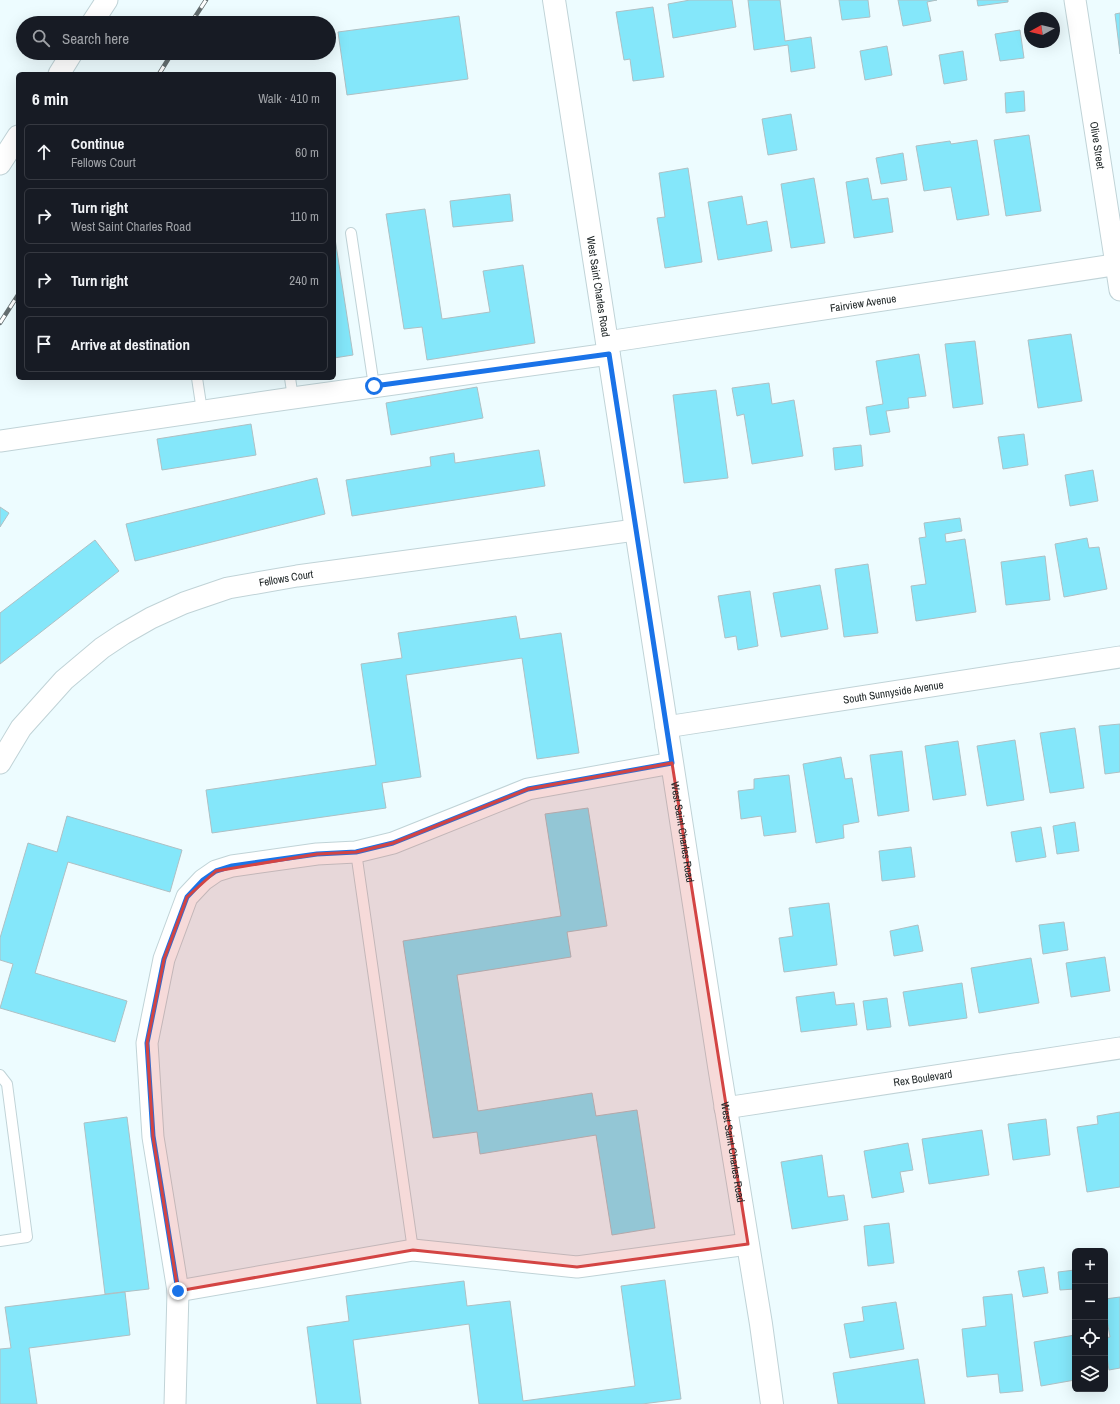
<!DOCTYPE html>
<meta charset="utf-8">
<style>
body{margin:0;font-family:"Archivo Narrow",sans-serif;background:#20242c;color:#f1f3f6}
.controls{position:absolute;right:12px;bottom:12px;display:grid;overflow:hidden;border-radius:6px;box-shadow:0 4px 16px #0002}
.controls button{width:36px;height:36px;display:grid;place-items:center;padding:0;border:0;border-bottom:1px solid #363941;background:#171b24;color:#f1f3f6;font:20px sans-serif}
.compass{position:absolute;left:1024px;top:12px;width:36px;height:36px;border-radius:50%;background:#171b24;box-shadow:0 4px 16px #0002;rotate:262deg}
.stop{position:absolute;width:12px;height:12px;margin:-9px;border:3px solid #1a73e8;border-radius:50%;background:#fff}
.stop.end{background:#1a73e8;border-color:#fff;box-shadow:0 1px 4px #0008}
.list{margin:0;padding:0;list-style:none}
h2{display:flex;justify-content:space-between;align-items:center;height:52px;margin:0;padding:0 16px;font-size:17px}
h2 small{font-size:13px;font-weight:400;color:#9ea1a6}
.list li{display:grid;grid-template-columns:26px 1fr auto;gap:12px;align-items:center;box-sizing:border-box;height:56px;margin:0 8px 8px;padding:0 8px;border:1px solid #363941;border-radius:6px}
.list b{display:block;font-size:15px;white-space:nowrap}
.list p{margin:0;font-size:13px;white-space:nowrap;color:#9ea1a6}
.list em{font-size:13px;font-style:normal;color:#9ea1a6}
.icon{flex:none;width:22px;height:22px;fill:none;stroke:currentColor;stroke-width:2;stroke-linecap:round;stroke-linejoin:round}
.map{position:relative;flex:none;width:1120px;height:1404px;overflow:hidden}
.search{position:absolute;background:#171b24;box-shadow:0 4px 16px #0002;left:16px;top:16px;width:320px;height:44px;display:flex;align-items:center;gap:10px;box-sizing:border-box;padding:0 14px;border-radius:22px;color:#9ea1a6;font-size:15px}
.panel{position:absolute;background:#171b24;box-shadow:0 4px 16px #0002;left:16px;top:72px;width:320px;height:308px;border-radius:6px}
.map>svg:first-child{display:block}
.building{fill:#84e7fa;stroke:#aec0c4}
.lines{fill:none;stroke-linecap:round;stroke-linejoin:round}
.lane-casing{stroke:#c0d3d7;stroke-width:12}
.street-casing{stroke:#c0d3d7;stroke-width:23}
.secondary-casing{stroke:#c0d3d7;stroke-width:24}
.lane{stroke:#fff;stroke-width:10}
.street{stroke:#fff;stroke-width:21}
.secondary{stroke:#fff;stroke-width:22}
.rail-casing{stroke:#646e70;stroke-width:4.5}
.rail{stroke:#fff;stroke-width:3;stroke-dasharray:9;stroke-linecap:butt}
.route{stroke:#1a73e8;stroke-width:5}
.marked{fill:#d34443;fill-opacity:0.2;stroke:#d34443;stroke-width:3;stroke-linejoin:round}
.labels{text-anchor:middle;stroke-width:3;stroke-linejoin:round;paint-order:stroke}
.street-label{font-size:11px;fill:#202728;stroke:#fff}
</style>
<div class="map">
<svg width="1120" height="1404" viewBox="0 0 1120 1404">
<rect width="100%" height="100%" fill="#edfcff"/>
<path class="building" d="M690 0H732L736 27 673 38 668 4Z
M748 0H780L785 41 811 37 815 68 791 72 788 45 754 50Z
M839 0H868L870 17 842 20Z
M898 0H937L927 2 931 21 903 26Z
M977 0H1008V2L978 6Z
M653 7 664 77 633 81 630 59 624 60 616 12Z
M1120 13V54L1115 14Z
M459 16 468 79 347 95 338 32Z
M1020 30 1024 58 1000 61 995 34Z
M887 46 892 75 865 80 860 51Z
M963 51 967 80 944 84 939 55Z
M1024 91 1025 111 1006 113 1005 93Z
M791 114 797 150 768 155 762 119Z
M1029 135 1041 211 1006 216 994 140Z
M977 140 989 215 957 220 951 187 924 191 916 146 950 141 951 144Z
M903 153 907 180 881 184 876 158Z
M688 168 702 262 665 268 657 218 665 217 659 173Z
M814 178 825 243 791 248 781 184Z
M868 178 872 200 888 198 893 232 854 238 846 182Z
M510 194 513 221 453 227 450 201Z
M742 196 747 225 767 221 772 251 718 260 708 202Z
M425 209 442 319 490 312 483 271 523 265 535 343 427 360 422 327 404 329 386 214Z
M334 232 353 355 334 358Z
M1071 334 1082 401 1038 408 1028 340Z
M975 341 983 404 953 408 945 344Z
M919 354 926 396 908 398 909 408 886 411 890 432 870 435 866 407 883 404 876 361Z
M769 383 772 404 794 400 803 456 752 464 744 414 737 416 732 388Z
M477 387 483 418 391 435 386 403Z
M716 390 728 478 684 483 673 395Z
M251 424 256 455 162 470 157 439Z
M1024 434 1028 465 1003 469 998 437Z
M861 445 863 466 835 470 833 448Z
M539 450 545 486 352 516 346 480 431 466 430 457 454 453 455 463Z
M1093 470 1098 501 1070 506 1065 475Z
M317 478 325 514 135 561 126 524Z
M0 507 9 513 0 527Z
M960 518 962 531 945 534 946 542 965 539 976 612 916 621 911 586 926 584 919 538 926 537 924 523Z
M1087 538 1089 548 1099 547 1107 589 1064 597 1055 544Z
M95 540 119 571 0 664V613Z
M1045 556 1050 600 1006 605 1001 562Z
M868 564 878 633 844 637 835 569Z
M820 585 828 629 781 637 773 593Z
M750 591 758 646 738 650 736 636 725 638 718 596Z
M516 616 520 639 561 633 579 753 537 759 522 658 406 675 421 777 382 783 386 808 212 833 206 790 376 765 361 664 402 658 398 633Z
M1120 724V772L1105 774 1099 726Z
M1075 728 1084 788 1050 793 1040 733Z
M1015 740 1024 800 987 806 977 746Z
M958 741 966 795 933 800 925 746Z
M902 751 909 811 878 816 870 755Z
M841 757 845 779 852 778 859 822 843 825 844 838 816 843 803 764Z
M789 775 796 832 764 836 761 816 741 819 738 791 754 789V779Z
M588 808 607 926 567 932 571 957 457 975 478 1111 592 1093 596 1116 637 1110 655 1228 612 1235 596 1135 480 1154 477 1132 433 1138 403 941 561 916 545 814Z
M67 816 182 850 170 892 68 862 35 973 127 1001 115 1042 0 1008 13 964 0 960V938L28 843 57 852Z
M1075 822 1079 851 1057 854 1053 826Z
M1041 827 1046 857 1016 862 1011 832Z
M911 847 915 877 882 881 879 851Z
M829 903 837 965 784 972 779 938 793 936 789 908Z
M1064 922 1068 950 1043 954 1039 925Z
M918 925 923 951 894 956 890 931Z
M1105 957 1110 991 1071 997 1066 963Z
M1031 958 1039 1003 979 1013 971 968Z
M962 983 967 1018 909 1026 903 992Z
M834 992 836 1005 854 1003 857 1025 801 1032 796 997Z
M887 998 891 1027 867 1030 863 1001Z
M1120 1112V1187L1087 1192 1077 1127 1098 1124 1097 1116Z
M127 1117 149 1289 105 1294 84 1123Z
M1046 1119 1050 1155 1013 1160 1008 1124Z
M982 1130 989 1175 929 1184 922 1139Z
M908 1143 913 1170 900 1172 904 1192 872 1198 864 1151Z
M822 1155 828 1197 844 1195 848 1220 792 1229 781 1162Z
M889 1223 894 1263 868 1266 864 1226Z
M1044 1267 1048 1293 1023 1297 1018 1271Z
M1075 1270V1289L1060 1290 1058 1272Z
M665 1280 681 1399 642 1404H479L469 1324 353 1340 361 1404H317L307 1327 349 1321 346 1296 464 1281 467 1306 510 1301 523 1401 635 1386 621 1286Z
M125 1292 130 1335 29 1348 37 1404H0V1349L11 1348 5 1307Z
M1012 1294 1023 1391 1000 1393 998 1374 967 1377 962 1329 986 1326 983 1297Z
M1120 1297V1368L1109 1370 1105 1346V1338L1110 1337 1105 1309V1299Z
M896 1302 904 1349 850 1358 844 1324 864 1321 862 1307Z
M1075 1335V1380L1041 1386 1034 1342Z
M918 1359 925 1404H838L833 1373Z"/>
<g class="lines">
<defs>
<path id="lane" d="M351 233 374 386
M197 378 202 411
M290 378 293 398
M356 852 413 1250
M0 1075 7 1084 27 1237 0 1241"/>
<g id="street">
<path id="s1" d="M1075 0 1120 290"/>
<path d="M92 23 107 0"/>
<path d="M59 74 72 53"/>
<path d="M0 164 18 136"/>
<path id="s2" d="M607 342 1120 264"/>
<path d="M0 441 293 398 609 354"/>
<path id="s3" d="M666 727 1120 657"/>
<path id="s4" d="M0 763 21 728 64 680 102 648 123 634 151 618 184 603 228 588 297 576 635 530"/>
<path id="s5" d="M725 1108 1120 1048"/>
<path d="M178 1291 413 1250 577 1267 748 1244"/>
<path d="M175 1404 178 1291 153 1137 147 1043 164 959 187 897 203 880 216 871 232 866 317 854 356 852 393 843 528 789 672 763"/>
</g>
<g id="secondary">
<path id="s6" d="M554 0 719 1066 761 1324 772 1404"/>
</g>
</defs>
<use href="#lane" class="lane-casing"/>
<use href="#street" class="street-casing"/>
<use href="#secondary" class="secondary-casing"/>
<use href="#lane" class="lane"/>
<use href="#street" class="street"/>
<use href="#secondary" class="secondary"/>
<defs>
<path id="rail" d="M191 23 206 0
M159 74 172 53
M0 323 18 295"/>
</defs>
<use href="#rail" class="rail-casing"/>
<use href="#rail" class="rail"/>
</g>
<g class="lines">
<path class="route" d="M178 1291 153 1136 147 1043 164 959 187 897 203 880 216 871 232 866 317 854 356 852 393 843 528 789 672 763 609 354 374 386"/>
</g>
<path class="marked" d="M672 763 748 1244 577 1267 413 1250 178 1291 153 1137 147 1043 164 959 187 897 216 871 317 854 356 852 393 843 528 789Z"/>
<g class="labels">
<g class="street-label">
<text dy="4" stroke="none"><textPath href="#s1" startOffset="147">Olive Street</textPath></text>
<text dy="4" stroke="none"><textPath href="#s6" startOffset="290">West Saint Charles Road</textPath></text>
<text dy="4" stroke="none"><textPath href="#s2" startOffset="259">Fairview Avenue</textPath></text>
<text dy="4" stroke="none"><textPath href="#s4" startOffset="354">Fellows Court</textPath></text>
<text dy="4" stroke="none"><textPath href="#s3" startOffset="230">South Sunnyside Avenue</textPath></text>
<text dy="4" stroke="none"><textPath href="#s6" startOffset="842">West Saint Charles Road</textPath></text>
<text dy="4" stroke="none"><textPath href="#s5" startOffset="200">Rex Boulevard</textPath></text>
<text dy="4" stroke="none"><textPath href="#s6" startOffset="1166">West Saint Charles Road</textPath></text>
</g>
</g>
</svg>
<div class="controls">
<button>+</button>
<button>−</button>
<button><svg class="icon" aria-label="locate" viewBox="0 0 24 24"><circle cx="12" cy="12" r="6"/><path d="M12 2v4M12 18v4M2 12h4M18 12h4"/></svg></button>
<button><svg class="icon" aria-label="layers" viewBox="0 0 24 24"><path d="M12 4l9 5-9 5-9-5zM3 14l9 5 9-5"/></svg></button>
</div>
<svg class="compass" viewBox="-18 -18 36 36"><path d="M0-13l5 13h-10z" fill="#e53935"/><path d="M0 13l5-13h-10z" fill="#9ea1a6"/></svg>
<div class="stop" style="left:374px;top:386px"></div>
<div class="stop end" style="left:178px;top:1291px"></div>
<div class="search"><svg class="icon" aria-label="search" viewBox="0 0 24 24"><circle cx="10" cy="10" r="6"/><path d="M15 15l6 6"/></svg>Search here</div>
<section class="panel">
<h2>6 min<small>Walk · 410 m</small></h2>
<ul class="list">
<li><svg class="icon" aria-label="ahead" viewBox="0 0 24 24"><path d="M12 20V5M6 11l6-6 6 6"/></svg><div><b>Continue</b><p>Fellows Court</p></div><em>60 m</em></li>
<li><svg class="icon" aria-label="right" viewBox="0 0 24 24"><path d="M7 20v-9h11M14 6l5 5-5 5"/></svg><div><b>Turn right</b><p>West Saint Charles Road</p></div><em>110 m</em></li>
<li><svg class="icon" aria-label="right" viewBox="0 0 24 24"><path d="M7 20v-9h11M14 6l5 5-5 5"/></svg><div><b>Turn right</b></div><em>240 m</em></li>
<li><svg class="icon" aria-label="arrive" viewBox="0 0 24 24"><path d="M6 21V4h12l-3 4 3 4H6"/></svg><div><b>Arrive at destination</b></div></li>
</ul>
</section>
</div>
